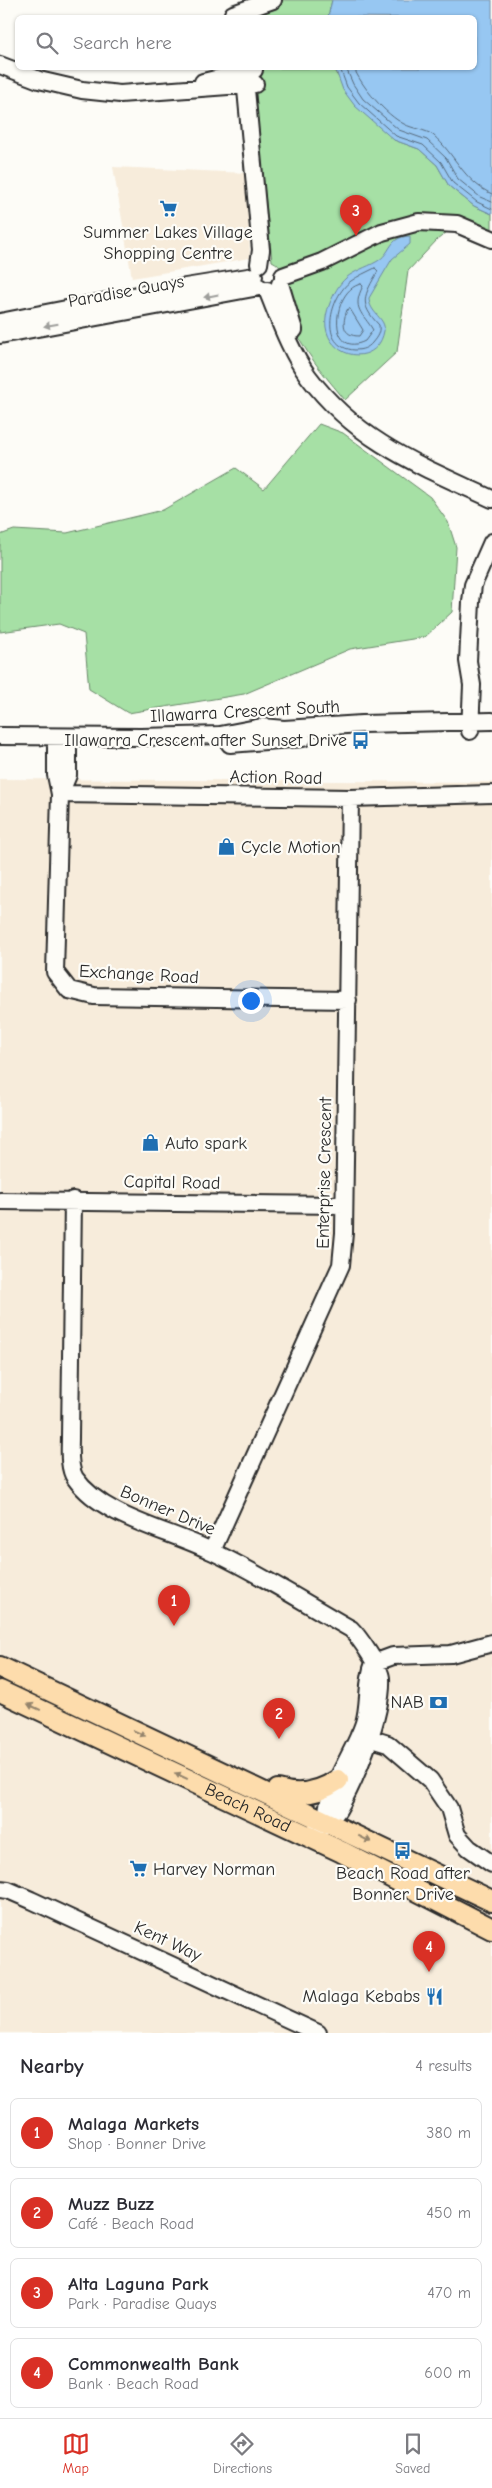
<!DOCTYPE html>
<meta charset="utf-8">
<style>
body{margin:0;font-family:"Comic Neue",sans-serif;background:#f7f7f7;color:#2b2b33}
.you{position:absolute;left:250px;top:1000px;width:18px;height:18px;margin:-12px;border:4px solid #fff;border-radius:50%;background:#1a73e8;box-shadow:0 0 0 8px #1a73e833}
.badge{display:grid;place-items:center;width:32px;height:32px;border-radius:50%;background:#d93025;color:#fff;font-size:16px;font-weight:700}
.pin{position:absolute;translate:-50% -41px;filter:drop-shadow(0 1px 2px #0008)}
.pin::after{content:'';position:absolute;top:26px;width:18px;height:15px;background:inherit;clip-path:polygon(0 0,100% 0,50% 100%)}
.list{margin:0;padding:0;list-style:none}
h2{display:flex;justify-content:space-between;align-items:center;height:65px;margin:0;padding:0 20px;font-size:21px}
h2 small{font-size:16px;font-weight:400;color:#7c7c81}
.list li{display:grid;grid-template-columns:32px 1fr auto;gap:15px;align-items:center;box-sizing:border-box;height:70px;margin:0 10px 10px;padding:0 10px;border:1px solid #e1e1e2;border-radius:8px}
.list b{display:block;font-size:19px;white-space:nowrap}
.list p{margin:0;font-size:16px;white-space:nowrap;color:#7c7c81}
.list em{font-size:16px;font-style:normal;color:#7c7c81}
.icon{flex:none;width:28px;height:28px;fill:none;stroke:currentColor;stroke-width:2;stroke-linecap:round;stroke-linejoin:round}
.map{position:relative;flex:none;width:492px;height:2033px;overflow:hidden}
.search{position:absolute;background:#fff;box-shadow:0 1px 4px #0004;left:15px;right:15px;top:15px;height:55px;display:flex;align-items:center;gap:12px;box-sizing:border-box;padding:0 18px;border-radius:8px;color:#7c7c81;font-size:19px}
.sheet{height:385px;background:#fff}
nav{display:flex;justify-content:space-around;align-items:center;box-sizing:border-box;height:70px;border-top:1px solid #e1e1e2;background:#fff;font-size:14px;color:#7c7c81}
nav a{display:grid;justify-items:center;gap:2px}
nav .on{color:#d93025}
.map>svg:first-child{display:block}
.built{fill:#f7ecdb}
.green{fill:#a6e0a5;stroke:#688668}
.water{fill:#97c7f2;stroke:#6c89a2}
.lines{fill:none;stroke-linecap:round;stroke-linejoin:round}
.shore{stroke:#56697b;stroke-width:1}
.minor-casing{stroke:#2b2b2b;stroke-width:20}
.major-casing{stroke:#2b2b2b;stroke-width:24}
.minor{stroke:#fdfcf7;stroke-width:16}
.major{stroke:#fddcac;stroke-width:20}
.oneway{fill:#9e9e9b}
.oneway2{fill:#94846c}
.labels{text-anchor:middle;stroke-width:4.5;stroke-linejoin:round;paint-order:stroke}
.poi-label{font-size:18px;fill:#2b2b2b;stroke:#fdfcf7;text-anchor:end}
.street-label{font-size:18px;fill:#2b2b2b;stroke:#fdfcf7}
</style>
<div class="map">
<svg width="492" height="2033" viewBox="0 0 492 2033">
<rect width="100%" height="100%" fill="#fdfcf7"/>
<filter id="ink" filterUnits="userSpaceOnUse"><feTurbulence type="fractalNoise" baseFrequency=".02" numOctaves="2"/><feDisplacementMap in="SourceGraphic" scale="10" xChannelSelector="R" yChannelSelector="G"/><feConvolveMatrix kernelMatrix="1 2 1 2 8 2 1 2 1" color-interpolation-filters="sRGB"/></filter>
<g filter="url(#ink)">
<path class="built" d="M113 167 247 173 250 258 132 278Z
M0 779 492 782V2033H0Z"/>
<path class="green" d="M273 0H332L328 17H243Z
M252 68H335L336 74 394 140 419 149 437 165 449 186 474 206 492 214V239L457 224 437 240 408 271 397 352 345 400C326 377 301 349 292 321 286 303 292 270 272 261Z
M319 424 343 433 430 497 448 522 456 547 452 612 425 637 350 649 244 694 128 713 89 689 84 634 59 624 0 632V535L14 530 67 533 163 510 236 468 264 489Z"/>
<path class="water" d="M332 0H492V214L474 206 449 186 437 165 419 149 394 140 355 106 343 90 335 68H474V18L328 17Z
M410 236V244L392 259 369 298C369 313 387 319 384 331 376 375 308 354 330 303 334 294 338 285 346 278 354 271 367 267 376 262 393 253 387 237 410 236Z"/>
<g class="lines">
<path class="shore" d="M340 68 347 87 359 103 396 136 423 145 441 162 453 183 477 202 492 209
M346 68 353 84 363 99 399 130 427 140 446 158 458 179 480 197 492 202
M354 68C361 86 386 115 404 124 413 129 424 129 433 135 456 155 463 181 492 194
M375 268 378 271C364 296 358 303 379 325 380 333 377 337 372 343 368 348 362 350 355 350 317 348 330 296 351 281 358 276 367 272 375 268Z
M361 284 363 286C351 309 363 313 373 330L365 341C327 360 331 289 361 284Z
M350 309 363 330 359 336C342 336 342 323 347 310Z"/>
<defs>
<path id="minor" d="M233 14 273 0
M0 65 39 80 82 90 120 94 255 84
M244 68 261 250 259 264
M203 82 254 70
M283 276 322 262 382 232 419 222 457 224 492 239
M280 284 294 330
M267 290C279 319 290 351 308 376 357 442 421 466 492 499
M0 322 148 293 254 276
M0 335 259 287
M470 731 472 685 468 661 471 602 473 585 492 542
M0 736 141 737 220 735 262 727 284 729 362 724 492 721
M56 737V775L60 794 55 972 69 990 94 996 348 1000
M230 744 303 738
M61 792 68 775V738
M60 794 350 798 492 794
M73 1200 70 1437C70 1449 68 1467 75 1478 103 1518 169 1530 211 1551 259 1573 305 1603 351 1629 359 1637 380 1667 381 1678 383 1714 356 1779 338 1810 334 1817 324 1822 317 1826
M0 1201 344 1205
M212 1551 341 1265 344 1233 350 798
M374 1663 393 1656 451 1654 492 1643
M359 1735 388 1744 430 1780 449 1808 457 1835 469 1848 492 1864
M327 1826C322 1793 354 1755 364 1723 370 1703 366 1682 374 1663
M0 1889 8 1890 31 1900 318 2033"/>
<g id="major">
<path d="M0 1667 492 1901"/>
<path id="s1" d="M0 1691 342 1852 492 1929"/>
<path d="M278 1790C300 1797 319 1793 338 1780"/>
</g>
</defs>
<use href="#minor" class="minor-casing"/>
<use href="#major" class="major-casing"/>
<use href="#minor" class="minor"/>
<use href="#major" class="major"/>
</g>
<defs><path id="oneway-solid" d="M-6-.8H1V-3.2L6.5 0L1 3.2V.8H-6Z" transform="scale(1.25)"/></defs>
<g class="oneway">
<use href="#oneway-solid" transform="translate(211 296) rotate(169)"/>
<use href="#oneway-solid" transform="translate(51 325) rotate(170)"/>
</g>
<g class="oneway2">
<use href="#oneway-solid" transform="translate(34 1707) rotate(-155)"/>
<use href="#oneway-solid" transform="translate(139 1733) rotate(25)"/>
<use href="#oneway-solid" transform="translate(181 1776) rotate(-155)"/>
<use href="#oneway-solid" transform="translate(365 1839) rotate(26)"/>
</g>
</g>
<defs>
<symbol id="supermarket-bare" viewBox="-9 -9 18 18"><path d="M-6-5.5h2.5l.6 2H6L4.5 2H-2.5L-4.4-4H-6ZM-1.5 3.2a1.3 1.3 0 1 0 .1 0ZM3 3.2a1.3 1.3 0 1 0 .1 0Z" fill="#1f6fb2" stroke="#fdfcf7" stroke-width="2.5" paint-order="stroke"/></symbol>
<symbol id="bus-bare" viewBox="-9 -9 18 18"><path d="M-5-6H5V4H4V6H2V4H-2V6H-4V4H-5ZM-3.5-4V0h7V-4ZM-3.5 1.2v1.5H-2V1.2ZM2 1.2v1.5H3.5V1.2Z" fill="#1f6fb2" stroke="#fdfcf7" stroke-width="2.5" paint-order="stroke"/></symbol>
<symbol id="shop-bare" viewBox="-9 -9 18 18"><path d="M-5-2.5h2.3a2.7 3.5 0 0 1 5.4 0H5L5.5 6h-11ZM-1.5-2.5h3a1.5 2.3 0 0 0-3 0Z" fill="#1f6fb2" stroke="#fdfcf7" stroke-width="2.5" paint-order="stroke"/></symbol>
<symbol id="bank-bare" viewBox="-9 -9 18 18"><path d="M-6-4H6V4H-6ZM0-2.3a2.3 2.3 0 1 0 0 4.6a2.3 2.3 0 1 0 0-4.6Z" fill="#1f6fb2" stroke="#fdfcf7" stroke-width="2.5" paint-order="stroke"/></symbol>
<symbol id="restaurant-bare" viewBox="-9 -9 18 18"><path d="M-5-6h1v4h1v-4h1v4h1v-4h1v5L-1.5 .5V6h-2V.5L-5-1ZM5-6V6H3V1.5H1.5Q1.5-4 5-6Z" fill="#1f6fb2" stroke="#fdfcf7" stroke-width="2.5" paint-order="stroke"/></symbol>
</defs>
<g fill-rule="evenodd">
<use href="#supermarket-bare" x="156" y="196" width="25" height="25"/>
<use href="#bus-bare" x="348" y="728" width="25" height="25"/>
<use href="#shop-bare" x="214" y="834" width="25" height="25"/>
<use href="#shop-bare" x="138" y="1130" width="25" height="25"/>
<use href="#bank-bare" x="426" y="1690" width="25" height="25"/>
<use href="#bus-bare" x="390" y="1838" width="25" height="25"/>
<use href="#supermarket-bare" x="126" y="1856" width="25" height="25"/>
<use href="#restaurant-bare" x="422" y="1984" width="25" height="25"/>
</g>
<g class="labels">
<g class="poi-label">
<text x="168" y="238" text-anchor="middle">Summer Lakes Village<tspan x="168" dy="21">Shopping Centre</tspan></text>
<text x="347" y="746">Illawarra Crescent after Sunset Drive</text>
<text x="241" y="853" text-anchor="start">Cycle Motion</text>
<text x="165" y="1149" text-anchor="start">Auto spark</text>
<text x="424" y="1708">NAB</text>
<text x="153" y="1875" text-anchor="start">Harvey Norman</text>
<text x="403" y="1879" text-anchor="middle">Beach Road after<tspan x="403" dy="21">Bonner Drive</tspan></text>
<text x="420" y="2002">Malaga Kebabs</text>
</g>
<g class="street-label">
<text transform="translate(126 291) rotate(-10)" y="6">Paradise Quays</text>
<text transform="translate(245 711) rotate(-3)" y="6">Illawarra Crescent South</text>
<text transform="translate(276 777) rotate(1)" y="6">Action Road</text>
<text transform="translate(139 974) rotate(3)" y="6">Exchange Road</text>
<text transform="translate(324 1173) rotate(-89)" y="6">Enterprise Crescent</text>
<text transform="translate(172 1182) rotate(1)" y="6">Capital Road</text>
<text transform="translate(168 1510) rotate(23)" y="6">Bonner Drive</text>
<text dy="6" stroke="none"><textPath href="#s1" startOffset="274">Beach Road</textPath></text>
<text transform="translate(168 1941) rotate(25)" y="6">Kent Way</text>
</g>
</g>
</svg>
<div class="you"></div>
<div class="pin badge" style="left:174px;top:1626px">1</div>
<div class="pin badge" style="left:279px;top:1739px">2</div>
<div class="pin badge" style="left:356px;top:236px">3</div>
<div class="pin badge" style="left:429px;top:1972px">4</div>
<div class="search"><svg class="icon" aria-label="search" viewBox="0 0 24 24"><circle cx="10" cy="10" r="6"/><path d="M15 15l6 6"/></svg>Search here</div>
</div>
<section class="sheet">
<h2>Nearby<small>4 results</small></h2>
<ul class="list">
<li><span class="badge">1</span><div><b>Malaga Markets</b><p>Shop · Bonner Drive</p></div><em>380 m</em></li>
<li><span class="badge">2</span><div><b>Muzz Buzz</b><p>Café · Beach Road</p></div><em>450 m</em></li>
<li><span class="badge">3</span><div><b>Alta Laguna Park</b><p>Park · Paradise Quays</p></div><em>470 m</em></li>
<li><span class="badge">4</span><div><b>Commonwealth Bank</b><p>Bank · Beach Road</p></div><em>600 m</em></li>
</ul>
</section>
<nav>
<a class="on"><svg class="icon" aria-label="map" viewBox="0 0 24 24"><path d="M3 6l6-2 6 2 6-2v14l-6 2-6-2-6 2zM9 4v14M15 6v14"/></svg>Map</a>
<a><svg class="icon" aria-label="directions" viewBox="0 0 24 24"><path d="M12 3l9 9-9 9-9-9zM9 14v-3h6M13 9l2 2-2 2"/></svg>Directions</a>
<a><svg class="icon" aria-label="saved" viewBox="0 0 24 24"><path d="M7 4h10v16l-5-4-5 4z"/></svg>Saved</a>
</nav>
